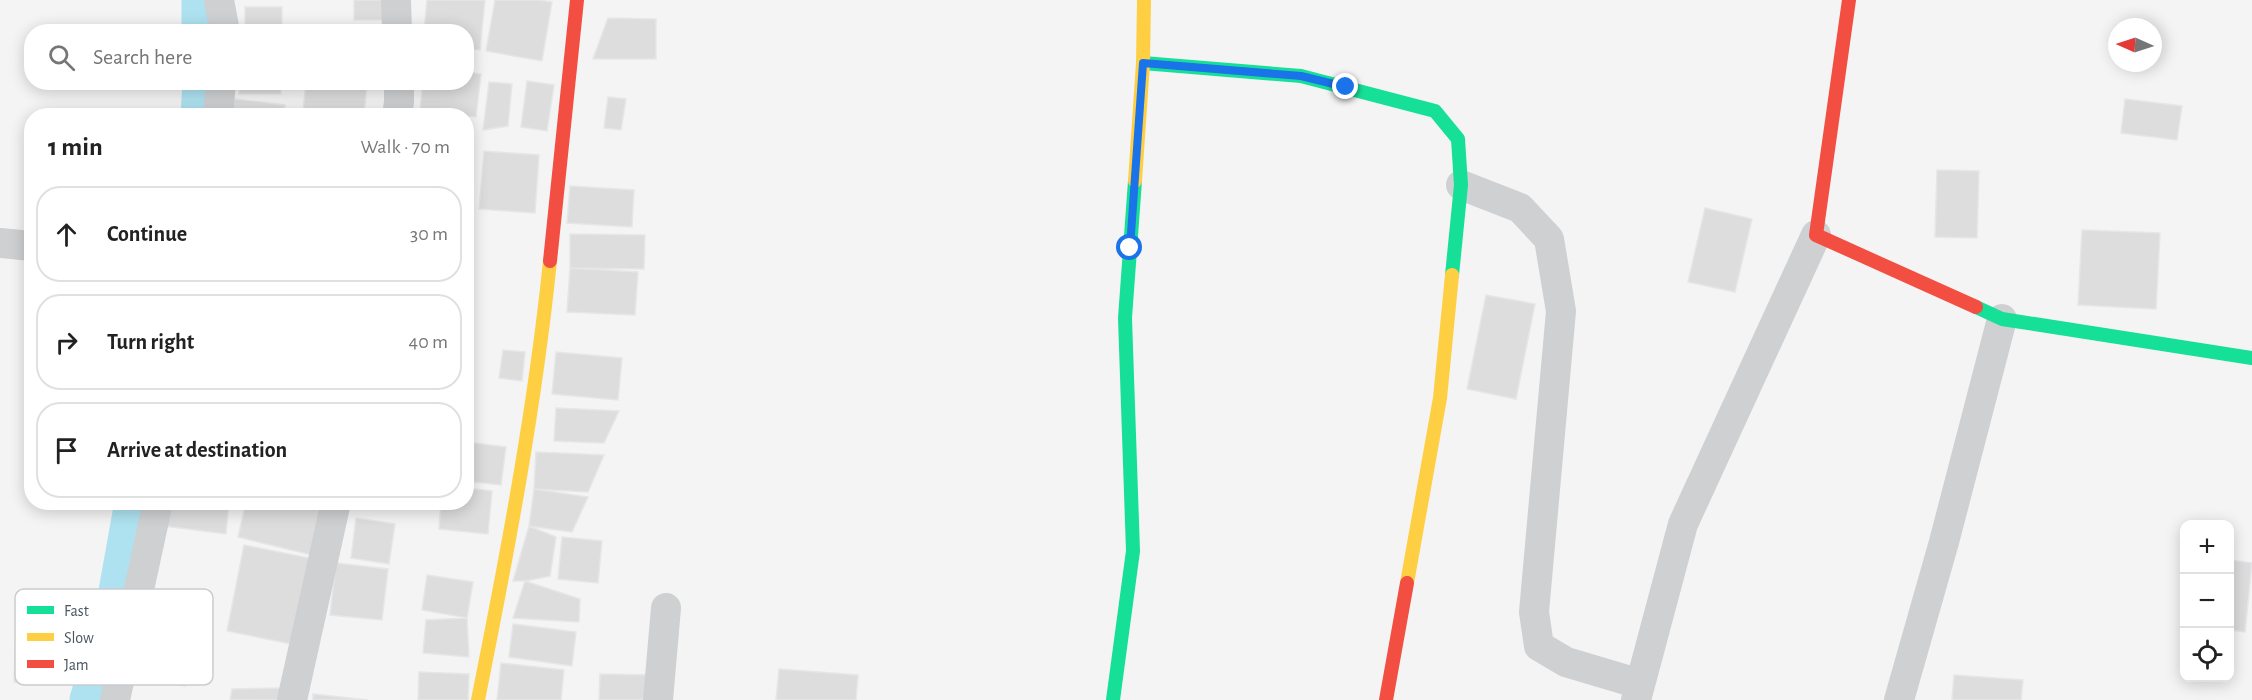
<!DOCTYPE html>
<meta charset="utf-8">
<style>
body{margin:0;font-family:"Alegreya Sans",sans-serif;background:#f6f6f6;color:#222}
.controls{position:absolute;right:18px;bottom:18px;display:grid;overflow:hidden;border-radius:12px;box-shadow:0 3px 15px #0003}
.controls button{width:54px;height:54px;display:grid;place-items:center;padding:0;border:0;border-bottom:2px solid #e0e0e0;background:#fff;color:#222;font:30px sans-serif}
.compass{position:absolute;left:2108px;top:18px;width:54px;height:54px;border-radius:50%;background:#fff;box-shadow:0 3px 15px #0003;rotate:273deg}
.stop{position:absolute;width:18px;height:18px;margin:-14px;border:4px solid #1a73e8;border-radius:50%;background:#fff}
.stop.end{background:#1a73e8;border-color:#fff;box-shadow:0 2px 6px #0008}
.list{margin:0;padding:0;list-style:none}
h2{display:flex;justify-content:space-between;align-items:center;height:78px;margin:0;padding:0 24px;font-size:26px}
h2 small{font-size:20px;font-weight:400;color:#767676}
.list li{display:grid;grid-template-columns:39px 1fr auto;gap:18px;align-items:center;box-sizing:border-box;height:96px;margin:0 12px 12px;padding:0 12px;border:2px solid #e0e0e0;border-radius:24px}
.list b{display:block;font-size:22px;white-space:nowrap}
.list em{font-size:20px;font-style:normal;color:#767676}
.icon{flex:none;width:33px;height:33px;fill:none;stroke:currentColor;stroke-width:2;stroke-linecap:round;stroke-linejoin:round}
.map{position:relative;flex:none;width:2252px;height:700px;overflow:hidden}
.search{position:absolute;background:#fff;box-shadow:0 3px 15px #0003;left:24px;top:24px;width:450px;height:66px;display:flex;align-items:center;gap:15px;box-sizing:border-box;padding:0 21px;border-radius:24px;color:#767676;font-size:22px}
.panel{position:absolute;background:#fff;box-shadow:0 3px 15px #0003;left:24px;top:108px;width:450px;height:402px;border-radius:24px}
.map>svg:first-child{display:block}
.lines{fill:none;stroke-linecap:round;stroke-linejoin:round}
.canal{stroke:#aee2f0;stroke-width:39}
.building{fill:#ddddde;stroke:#e5e6e7;stroke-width:1.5}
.street{stroke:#ced0d2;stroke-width:30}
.fast{stroke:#16e098;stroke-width:14}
.slow{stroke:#ffcf43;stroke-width:14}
.jam{stroke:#f24e42;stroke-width:14}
.route{stroke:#1a73e8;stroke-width:8}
.key{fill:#fff;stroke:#c9ccd0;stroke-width:1.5}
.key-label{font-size:16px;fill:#4a5661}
</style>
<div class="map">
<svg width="2252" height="700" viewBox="0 0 2252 700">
<rect width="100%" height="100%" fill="#f4f4f4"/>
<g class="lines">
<path class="canal" d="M201 0V32
M200 116 202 82
M89 700 114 614 134 502"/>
</g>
<path class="building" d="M354 0H388V20H354Z
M427 0H485L480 50 466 49V32H424Z
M495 0H539L552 2 542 61 486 51Z
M245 7H282V32H245Z
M608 18 656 19V59H593Z
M391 28V32H331V30Z
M466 72 481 74 476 117 420 111 423 82H466Z
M527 81 554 85 547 131 521 127Z
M239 82H281V94H239Z
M306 82H367L364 116 303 111Z
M489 82 512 84 508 126 483 130Z
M608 97 626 99 621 130 604 128Z
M234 99 285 105 284 116H232Z
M2125 99 2182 106 2177 140 2121 133Z
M484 151 539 155 535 213 479 209Z
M1937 170 1979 171 1977 238 1935 237Z
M570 186 634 190 632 227 567 223Z
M1705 208 1752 219 1735 292 1688 282Z
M2082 230 2160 233 2156 309 2078 305Z
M570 234 645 235 644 269 570 268Z
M570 268 638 272 635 315 567 312Z
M1486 295 1535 304 1516 399 1467 389Z
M503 350 525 352 522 381 499 378Z
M556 352 622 358 618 400 552 394Z
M556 408 619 411 604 443 554 441Z
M466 442 506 447 501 485 466 481Z
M536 452 604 455 588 492 534 489Z
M466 488 492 491 488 534 439 529 441 502H466Z
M534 489 588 497 572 532 529 526Z
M93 502H112L111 506Z
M166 502H229L226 534 164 526Z
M246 502H287L326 512 316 556 238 537Z
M356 518 395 524 389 564 351 558Z
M529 526 556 537 550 576 525 581H513Z
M562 537 602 541 598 583 558 579Z
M244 545 314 559 297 645 227 631Z
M2230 560 2252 563 2245 632 2230 630Z
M336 563 388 569 382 620 330 615Z
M427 575 473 582 467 618 422 610Z
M525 581 580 599 579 622 513 618Z
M17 603 76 606 73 684 14 682Z
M467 618 469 657 423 653 426 620Z
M513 624 576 632 572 666 509 657Z
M142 633 191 639 185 686 136 679Z
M501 663 564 670 561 700H497Z
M779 669 858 675 856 700H776Z
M419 672 469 674 468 700H418Z
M600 674 650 675 649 700H599Z
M1954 675 2023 680 2021 700H1952Z
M288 688 286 700H230L232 689Z
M313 694 368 700H313Z"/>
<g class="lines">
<path class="street" d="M219 0 225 32
M396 0 397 32
M218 116 221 82
M397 116 399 102V82
M1461 185 1520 208 1549 239 1561 311 1534 612 1539 646 1566 662 1640 684
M0 243 32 246
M115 700 158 502
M292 700 336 502
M658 700 666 608
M1636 700 1683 524 1816 235
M1899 700 1944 542 2002 319"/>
<path class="fast" d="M1143 63 1301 76 1435 111 1458 139 1461 185 1452 275
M1976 307 2002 319 2252 358
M1113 700 1133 551 1125 318 1135 181"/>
<path class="slow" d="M1135 181 1143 63 1144 0
M1407 583 1440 398 1452 275
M478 700C507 555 535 408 550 261"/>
<path class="jam" d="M1849 0 1816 235 1976 307
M550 261 577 0
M1386 700 1407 583"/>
</g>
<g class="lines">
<path class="route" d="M1130 248 1143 63 1301 76 1346 87"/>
</g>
<rect x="15" y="589" width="198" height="96" rx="9" class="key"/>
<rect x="27" y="606" width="27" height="8" fill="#16e098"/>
<rect x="27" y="633" width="27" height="8" fill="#ffcf43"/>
<rect x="27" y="660" width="27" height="8" fill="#f24e42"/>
<g class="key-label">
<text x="64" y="616">Fast</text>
<text x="64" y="643">Slow</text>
<text x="64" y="670">Jam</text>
</g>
</svg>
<div class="controls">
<button>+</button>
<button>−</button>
<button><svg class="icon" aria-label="locate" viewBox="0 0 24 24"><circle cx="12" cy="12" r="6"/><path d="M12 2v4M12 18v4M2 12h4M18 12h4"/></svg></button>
</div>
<svg class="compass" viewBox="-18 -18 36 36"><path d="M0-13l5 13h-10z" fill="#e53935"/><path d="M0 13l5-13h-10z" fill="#767676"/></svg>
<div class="stop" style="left:1130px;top:248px"></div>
<div class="stop end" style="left:1346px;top:87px"></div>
<div class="search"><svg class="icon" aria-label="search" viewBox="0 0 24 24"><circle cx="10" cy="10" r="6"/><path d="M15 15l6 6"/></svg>Search here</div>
<section class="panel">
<h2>1 min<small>Walk · 70 m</small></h2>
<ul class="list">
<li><svg class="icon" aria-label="ahead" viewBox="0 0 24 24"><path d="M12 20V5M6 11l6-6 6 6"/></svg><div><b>Continue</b></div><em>30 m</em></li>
<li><svg class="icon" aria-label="right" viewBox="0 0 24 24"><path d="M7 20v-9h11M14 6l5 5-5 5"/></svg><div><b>Turn right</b></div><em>40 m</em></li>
<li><svg class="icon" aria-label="arrive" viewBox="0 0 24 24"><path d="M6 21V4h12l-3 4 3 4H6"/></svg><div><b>Arrive at destination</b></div></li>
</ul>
</section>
</div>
